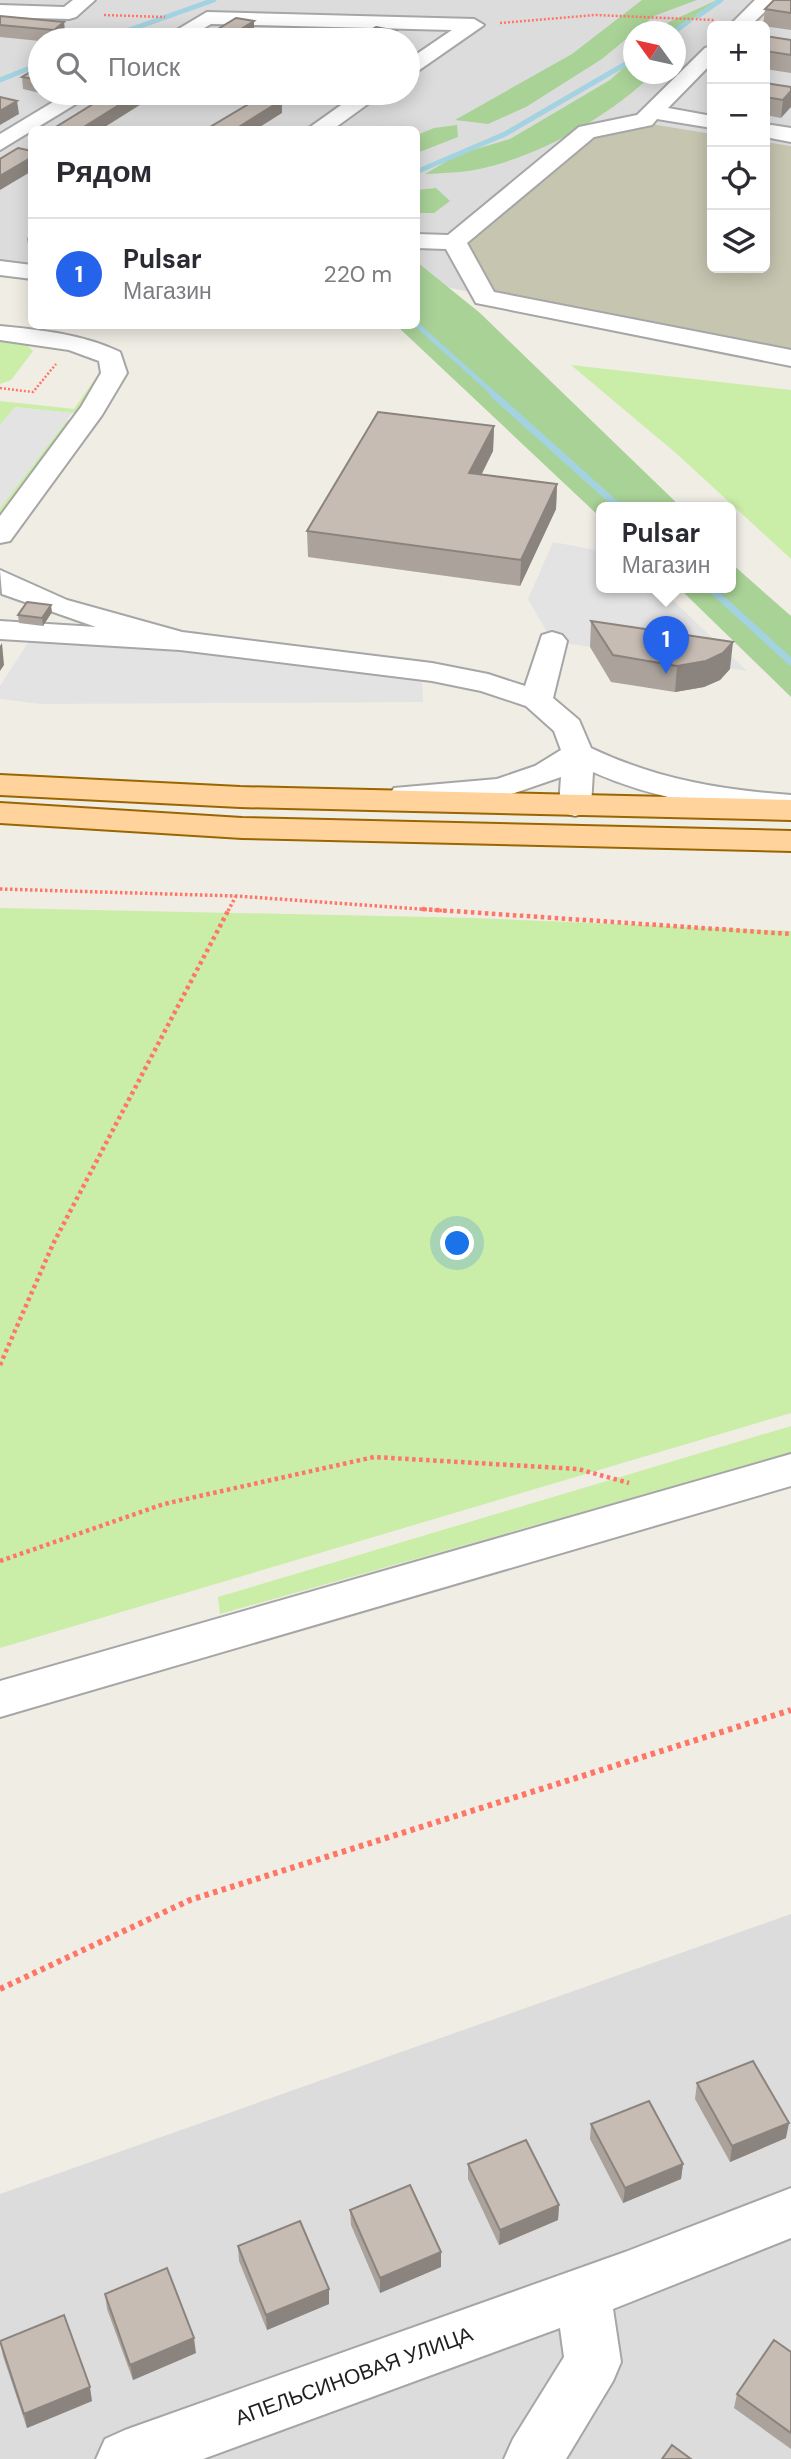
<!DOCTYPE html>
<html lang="ru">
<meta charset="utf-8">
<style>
body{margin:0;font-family:"DM Sans",sans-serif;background:#f2f2f3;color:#2b2b33}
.controls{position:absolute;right:21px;top:21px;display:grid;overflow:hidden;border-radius:10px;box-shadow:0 4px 18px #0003}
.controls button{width:63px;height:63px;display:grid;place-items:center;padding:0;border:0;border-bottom:2px solid #e1e1e2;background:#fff;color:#2b2b33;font:35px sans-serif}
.compass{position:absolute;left:623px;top:21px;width:63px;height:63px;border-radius:50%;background:#fff;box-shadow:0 4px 18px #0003;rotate:303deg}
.you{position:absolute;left:458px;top:1244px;width:24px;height:24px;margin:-18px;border:5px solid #fff;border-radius:50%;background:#1a73e8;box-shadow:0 0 0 10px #1a73e833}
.badge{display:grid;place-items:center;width:46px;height:46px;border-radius:50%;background:#2563eb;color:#fff;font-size:23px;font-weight:700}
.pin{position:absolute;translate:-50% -58px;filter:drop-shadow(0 2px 4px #0008)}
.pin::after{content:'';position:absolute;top:37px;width:24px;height:21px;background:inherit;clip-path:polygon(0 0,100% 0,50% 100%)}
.popup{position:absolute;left:596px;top:502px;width:140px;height:91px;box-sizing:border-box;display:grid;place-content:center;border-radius:10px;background:#fff;filter:drop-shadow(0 2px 5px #0005);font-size:23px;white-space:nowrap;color:#7c7c81}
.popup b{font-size:26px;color:#2b2b33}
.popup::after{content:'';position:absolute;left:50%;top:100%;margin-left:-14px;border:14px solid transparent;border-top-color:#fff}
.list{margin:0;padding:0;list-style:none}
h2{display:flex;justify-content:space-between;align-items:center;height:91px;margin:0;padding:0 28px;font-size:30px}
h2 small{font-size:23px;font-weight:400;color:#7c7c81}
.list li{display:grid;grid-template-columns:46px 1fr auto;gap:21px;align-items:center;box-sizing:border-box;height:112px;padding:0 28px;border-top:2px solid #e1e1e2}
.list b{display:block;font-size:26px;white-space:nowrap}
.list p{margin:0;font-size:23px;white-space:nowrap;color:#7c7c81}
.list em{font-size:23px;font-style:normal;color:#7c7c81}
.icon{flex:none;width:38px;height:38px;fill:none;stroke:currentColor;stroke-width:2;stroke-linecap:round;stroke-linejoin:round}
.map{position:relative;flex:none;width:791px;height:2459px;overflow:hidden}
.search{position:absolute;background:#fff;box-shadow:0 4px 18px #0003;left:28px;top:28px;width:392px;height:77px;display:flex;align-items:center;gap:18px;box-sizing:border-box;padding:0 24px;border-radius:38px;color:#7c7c81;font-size:26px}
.panel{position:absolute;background:#fff;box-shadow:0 4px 18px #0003;left:28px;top:126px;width:392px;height:203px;border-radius:10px}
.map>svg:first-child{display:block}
.residential{fill:#dddcdc;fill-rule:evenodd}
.construction{fill:#c6c5b0}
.grass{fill:#caeda8}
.forest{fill:#a9d297}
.parking{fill:#e3e3e3}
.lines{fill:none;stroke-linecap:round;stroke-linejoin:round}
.stream-far1{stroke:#a3d3e0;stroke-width:5}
.stream{stroke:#a3d3e0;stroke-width:7}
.minor-casing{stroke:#a6a6a6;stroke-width:4}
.major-casing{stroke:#9a6600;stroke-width:4}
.path-far3{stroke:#ff7667;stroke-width:2.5;stroke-dasharray:2 2;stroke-linecap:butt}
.path-far2{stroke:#ff7667;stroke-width:3.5;stroke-dasharray:2.5 2.5;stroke-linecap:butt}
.path-far1{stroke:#ff7667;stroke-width:4.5;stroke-dasharray:3.5 3.5;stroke-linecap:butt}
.path{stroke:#ff7667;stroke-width:6;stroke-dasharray:4.5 4.5;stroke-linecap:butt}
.minor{fill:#fff;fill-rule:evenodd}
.major{fill:#ffd39b;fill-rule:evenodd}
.wall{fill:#aaa29b}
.shaded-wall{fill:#8b847e}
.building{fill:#c6bcb4;stroke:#8b847e;stroke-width:2}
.labels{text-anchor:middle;stroke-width:7;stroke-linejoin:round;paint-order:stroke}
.near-street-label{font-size:21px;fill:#1f1f1f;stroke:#fff}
</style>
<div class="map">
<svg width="791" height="2459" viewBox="0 0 791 2459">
<rect width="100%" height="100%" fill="#f0ede5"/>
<path class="residential" d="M0 0H791V358L417 281 416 130H32L31 280 0 277ZM712 26H765V268H712ZM634 32H676V74H634ZM40 40H408V93H40Z
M791 1914V2459H0V2194Z"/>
<path class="construction" d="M645 123 712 134V268H765V142L791 146V349L493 293 468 242 592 135Z"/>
<path class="grass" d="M0 338 22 341 33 351 11 380 0 384Z
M571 365 791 390V559L677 454Z
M104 372 81 414 15 407 0 425V401L74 409 99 373Z
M67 420H71L0 520V508Z
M0 908 474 918 791 931V1413L0 1648Z
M791 1426V1453L220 1614 218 1597Z"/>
<path class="forest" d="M642 0H697L654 16 602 59 526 107 488 124 455 120 572 54Z
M717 0H722L676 30 682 45 676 51V32L661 31 669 22Z
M633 59 634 74H653C607 118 537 158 474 170 458 173 441 173 425 174L459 154 510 139 610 80Z
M457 125 458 137 417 153V135L434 128Z
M436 188 450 201 434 213H417V190Z
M417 262 480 313 682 508H601V518L397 326H416Z
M731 563 791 616V697L680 589 731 588Z"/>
<path class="parking" d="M15 407 72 413 0 508V425Z
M553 542 601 551V588H660L747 671 552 641 528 599Z
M31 638 161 647 422 679 423 702 41 704 0 699V686Z"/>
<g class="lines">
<path class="stream-far1" d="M698 16 721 0
M674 32 689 21
M101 40 214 0
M0 80 40 64
M416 172 505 134 634 59
M416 324 495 395"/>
<path class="stream" d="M493 394 620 508
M710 588 791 662"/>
<defs>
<path id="minor" d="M73 0H95L76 17 69 19 0 17V5L64 7Z
M755 0H777L750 26H729Z
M207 12 474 19 484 25 415 73 408 75V60L452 30 211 24 184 40H160Z
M712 46V63L668 108 712 116V128L657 119 652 125 594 137 467 243 494 292 791 350V366L476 303 446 249 416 248V234L448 235 579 127 637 115 705 48Z
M68 93H94L0 150V134Z
M358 93H383L332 130H306Z
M765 124 791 128V142L765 137Z
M0 261 32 265V279L0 275Z
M0 326C41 330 82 334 120 352L127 373 102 415 10 541 0 543V516L81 407 101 373 99 361 69 350 0 340Z
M0 570 67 600 182 632 432 663 488 674 525 686 542 635 552 632 562 635 567 641 553 698 579 720 591 748C656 779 720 790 791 795V815C722 809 656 800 593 772L591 806 586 813 575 816 564 813 559 806 561 777 500 798 405 805 394 802 389 795 394 788 497 779 535 766 561 750 554 731 526 706 481 691 432 681 180 650 0 639V621L96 627 2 594Z
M791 1454V1486L0 1717V1681Z
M791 2188V2238L613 2309 621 2362 613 2381 566 2459H504L513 2439 564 2357 560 2328 203 2459H96L105 2439 125 2430 625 2252Z"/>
<path id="major" d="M0 775 240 787 791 800V820L240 807 0 795Z
M0 803 242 818 791 831V851L242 838 0 823Z"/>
</defs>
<use href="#minor" class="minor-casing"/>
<use href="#major" class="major-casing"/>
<path class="path-far3" d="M104 15 165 17
M500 23 595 15 714 20
M0 388 33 392 56 364"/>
<path class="path-far2" d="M0 889 236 896 448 911
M228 911 236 896"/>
<path class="path-far1" d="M422 909 791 934
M0 1365 53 1244 229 909
M0 1561 164 1504 374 1457 578 1469 629 1483"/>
<path class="path" d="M0 1989 190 1900 791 1710"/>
<use href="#minor" class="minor"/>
<use href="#major" class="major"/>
</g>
<path class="wall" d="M791 0V30L763 26 765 9Z
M0 16 64 22 65 34 57 40 40 41 0 37Z
M765 36 791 40V73L765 69Z
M40 66V93L23 89 22 77Z
M712 72V93L708 92 710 75Z
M765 83 791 87 781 118 765 115Z
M280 93H316L301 102 280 97Z
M32 235V252L29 251 27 238Z
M494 426 493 451 482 474 557 484 556 509 520 586 308 557 307 531Z
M52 612 43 626 19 623 18 615Z
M591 621 730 669 720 680 704 687 675 692 611 682 590 647Z
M697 2083 786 2138 730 2162 695 2099Z
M591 2124 683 2164 681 2179 623 2203 590 2139Z
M468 2164 559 2205 558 2220 499 2245 468 2179Z
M350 2210 441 2267 380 2293 351 2225Z
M238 2246 329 2289V2304L267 2330 239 2261Z
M105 2294 196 2353 133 2380 107 2309Z
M0 2341 92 2401 27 2428 3 2356Z
M791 2352V2449L734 2408 737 2394Z"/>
<path class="shaded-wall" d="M254 21V33L243 40H223Z
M64 22 65 34 57 40H55L54 30Z
M396 31V40H381Z
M791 91V107L781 118 783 100Z
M138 93H159L100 130H79Z
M301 93H316L301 102Z
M282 100V113L255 130H234Z
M17 101 19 114 0 125V111Z
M32 157V171L0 190V176Z
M494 426 493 451 469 498V473Z
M557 484 556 509 520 586 521 560Z
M51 605 52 612 43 626 42 618Z
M733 642 730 669 720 680 704 687 675 692 677 666Z
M2 643 4 665 0 671V646Z
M789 2123 786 2138 730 2162 732 2146Z
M683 2164 681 2179 623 2203 625 2188Z
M559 2205 558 2220 499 2245 500 2230Z
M441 2252V2267L380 2293V2278Z
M329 2289V2304L267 2330 266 2315Z
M194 2338 196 2353 133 2380 130 2365Z
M90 2387 92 2401 27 2428 24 2414Z"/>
<path class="building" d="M774 0H791V13L765 9Z
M0 16 64 22 54 30 0 25Z
M236 18 254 21 223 40H200Z
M376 27 396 31 381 40H354Z
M765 36 791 40V55L765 51Z
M40 66V80L22 77Z
M765 83 791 87V91L783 100 765 97Z
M111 93H138L79 130H51Z
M262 96 282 100 234 130H205Z
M0 97 17 101 0 111Z
M18 148 32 151V157L0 176V159Z
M378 412 494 426 469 473 557 484 521 560 307 531Z
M27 602 51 605 42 618 18 615Z
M591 621 733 642 723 653 706 661 677 666 613 655Z
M753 2061 789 2123 732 2146 697 2083Z
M649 2101 683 2164 625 2188 591 2124Z
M526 2140 559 2205 500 2230 468 2164Z
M410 2185 441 2252 380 2278 350 2210Z
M300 2221 329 2289 266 2315 238 2246Z
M167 2268 194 2338 130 2365 105 2294Z
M64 2315 90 2387 24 2414 0 2341Z
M774 2340 791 2352V2433L737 2394Z
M672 2445 691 2459H662Z"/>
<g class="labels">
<g class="near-street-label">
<text transform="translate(354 2376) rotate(-20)" y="7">АПЕЛЬСИНОВАЯ УЛИЦА</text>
</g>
</g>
</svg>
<div class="controls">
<button>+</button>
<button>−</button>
<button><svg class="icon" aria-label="locate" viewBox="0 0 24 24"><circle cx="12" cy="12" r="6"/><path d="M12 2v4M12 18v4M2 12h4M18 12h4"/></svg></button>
<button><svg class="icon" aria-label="layers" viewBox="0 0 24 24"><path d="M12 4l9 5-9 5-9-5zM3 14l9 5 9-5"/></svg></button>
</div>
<svg class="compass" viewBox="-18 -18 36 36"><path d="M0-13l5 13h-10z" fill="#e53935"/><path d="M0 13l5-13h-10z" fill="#7c7c81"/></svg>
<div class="you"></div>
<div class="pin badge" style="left:666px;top:674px">1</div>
<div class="popup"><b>Pulsar</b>Магазин</div>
<div class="search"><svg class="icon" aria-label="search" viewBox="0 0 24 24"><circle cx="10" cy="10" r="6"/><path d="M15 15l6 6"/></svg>Поиск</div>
<section class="panel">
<h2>Рядом<small></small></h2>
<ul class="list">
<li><span class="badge">1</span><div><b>Pulsar</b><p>Магазин</p></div><em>220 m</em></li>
</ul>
</section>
</div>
